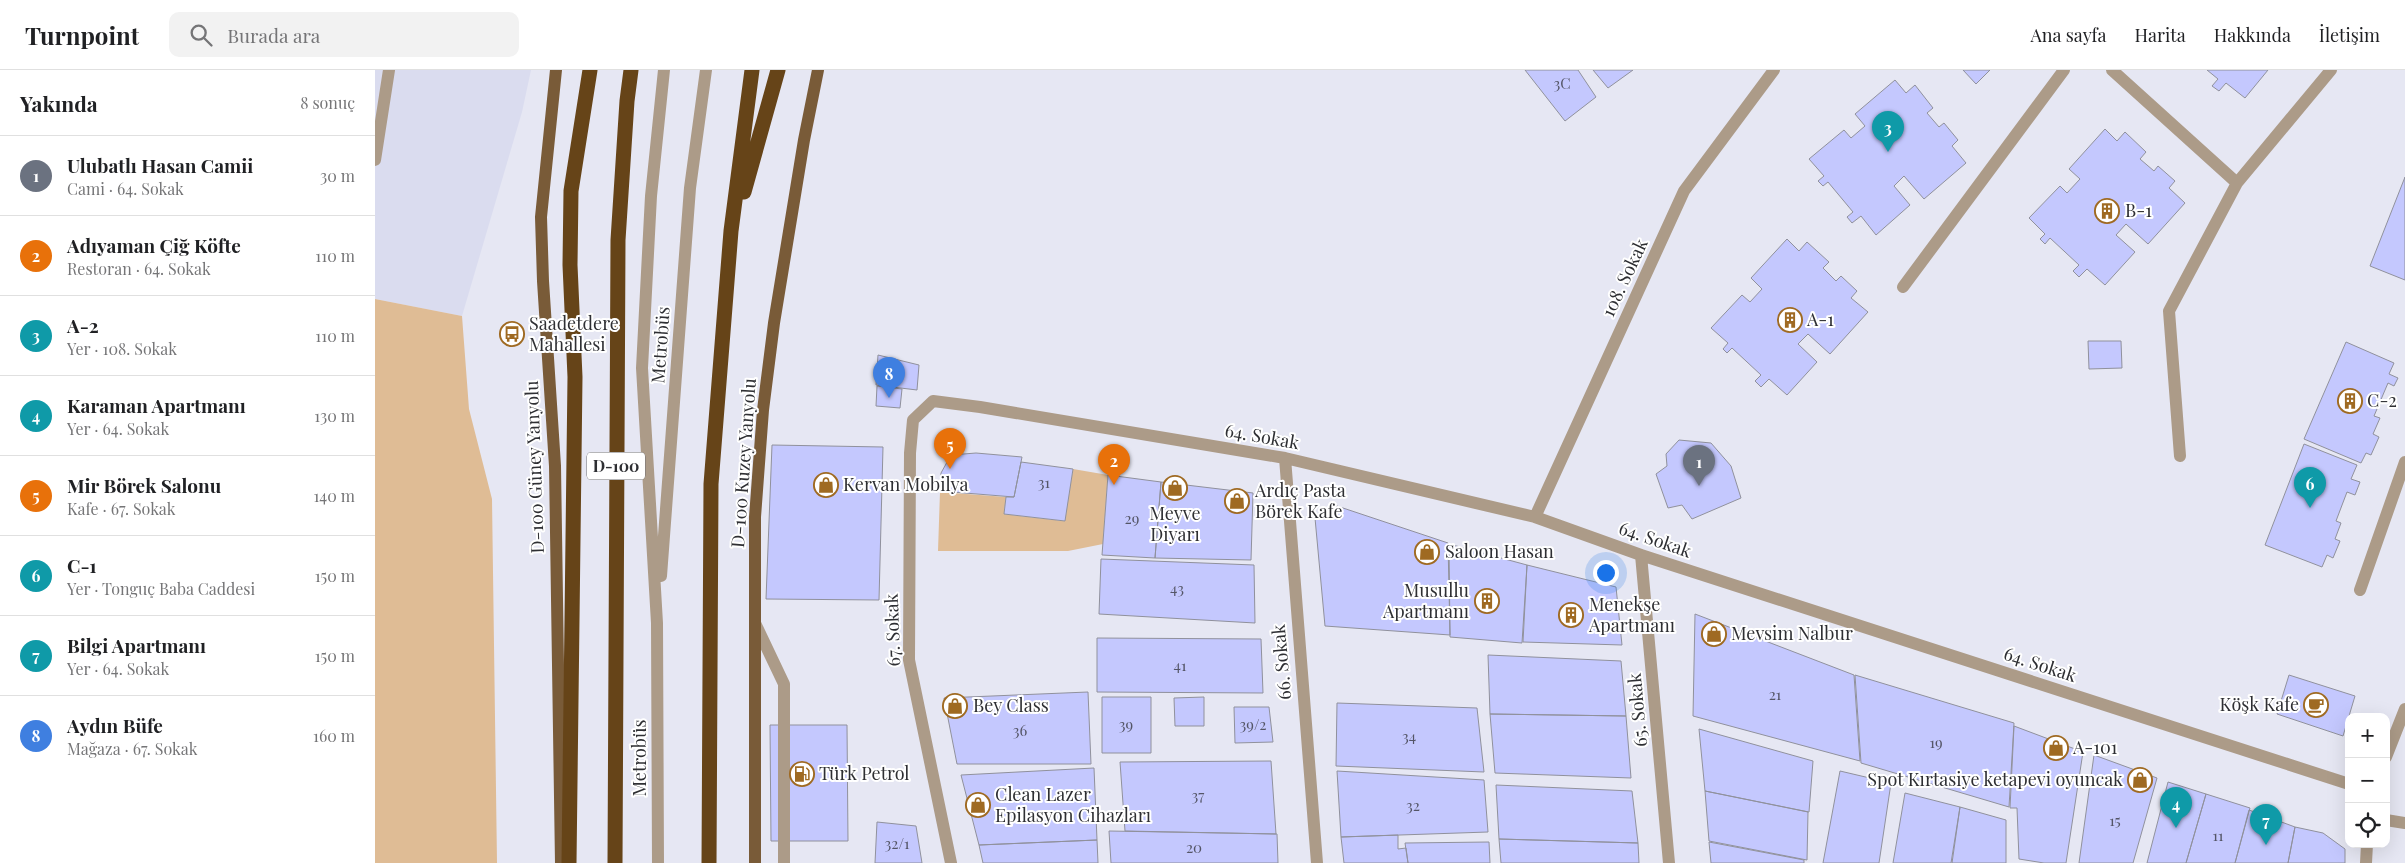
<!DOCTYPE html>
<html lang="tr">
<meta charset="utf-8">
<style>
body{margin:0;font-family:"Playfair Display",serif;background:#f2f2f2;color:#202124}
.controls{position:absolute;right:15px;bottom:15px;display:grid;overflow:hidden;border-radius:10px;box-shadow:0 5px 20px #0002}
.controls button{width:45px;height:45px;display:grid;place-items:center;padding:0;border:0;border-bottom:1px solid #e0e0e0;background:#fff;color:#202124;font:25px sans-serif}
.you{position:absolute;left:1230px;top:502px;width:18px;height:18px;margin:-12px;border:4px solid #fff;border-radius:50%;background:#1a73e8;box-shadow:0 0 0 8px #1a73e833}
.badge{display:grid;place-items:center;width:32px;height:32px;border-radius:50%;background:#2563eb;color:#fff;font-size:16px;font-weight:700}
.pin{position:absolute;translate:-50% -41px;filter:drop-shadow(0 1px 2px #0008)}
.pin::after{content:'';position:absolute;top:26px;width:18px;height:15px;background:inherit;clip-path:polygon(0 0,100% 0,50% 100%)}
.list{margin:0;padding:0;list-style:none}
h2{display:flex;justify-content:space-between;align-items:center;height:65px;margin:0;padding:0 20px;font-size:21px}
h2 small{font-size:16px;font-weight:400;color:#757577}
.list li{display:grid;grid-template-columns:32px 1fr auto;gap:15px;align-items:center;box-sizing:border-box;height:80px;padding:0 20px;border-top:1px solid #e0e0e0}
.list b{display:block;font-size:19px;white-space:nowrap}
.list p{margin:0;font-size:16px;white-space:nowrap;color:#757577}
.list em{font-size:16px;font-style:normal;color:#757577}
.icon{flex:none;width:28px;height:28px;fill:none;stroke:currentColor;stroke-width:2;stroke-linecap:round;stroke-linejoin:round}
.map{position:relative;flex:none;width:2030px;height:793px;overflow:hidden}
header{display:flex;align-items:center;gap:30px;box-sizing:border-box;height:70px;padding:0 25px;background:#fff;border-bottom:1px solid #e0e0e0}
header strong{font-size:24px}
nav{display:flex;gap:28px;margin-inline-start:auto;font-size:18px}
.search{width:350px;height:45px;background:#f2f2f2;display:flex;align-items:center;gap:12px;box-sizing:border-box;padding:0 18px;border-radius:10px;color:#757577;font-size:19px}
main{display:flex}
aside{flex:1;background:#fff}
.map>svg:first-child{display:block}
.built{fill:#dadcef}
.green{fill:#dfbc95}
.building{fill:#c4c8fe;stroke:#90919c}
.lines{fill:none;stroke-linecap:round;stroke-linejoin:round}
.minor{stroke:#ac9b88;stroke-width:12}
.major{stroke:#795b38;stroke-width:12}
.highway{stroke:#664418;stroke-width:15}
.labels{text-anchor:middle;stroke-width:4;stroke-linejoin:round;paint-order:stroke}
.number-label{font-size:15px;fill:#545566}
.shield{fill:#fff;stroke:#6d6d70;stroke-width:1}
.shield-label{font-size:16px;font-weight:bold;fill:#2e2f33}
.poi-label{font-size:18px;fill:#2e2f33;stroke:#fff;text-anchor:start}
.street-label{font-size:18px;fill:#2e2f33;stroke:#fff}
</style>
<header>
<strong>Turnpoint</strong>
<div class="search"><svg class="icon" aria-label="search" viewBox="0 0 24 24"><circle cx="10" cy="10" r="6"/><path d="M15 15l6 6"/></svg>Burada ara</div>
<nav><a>Ana sayfa</a><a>Harita</a><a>Hakkında</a><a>İletişim</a></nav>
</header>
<main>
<aside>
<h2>Yakında<small>8 sonuç</small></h2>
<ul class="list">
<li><span class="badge" style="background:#6b7280">1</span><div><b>Ulubatlı Hasan Camii</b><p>Cami · 64. Sokak</p></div><em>30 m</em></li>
<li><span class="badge" style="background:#e8710a">2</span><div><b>Adıyaman Çiğ Köfte</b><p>Restoran · 64. Sokak</p></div><em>110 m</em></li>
<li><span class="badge" style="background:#0f9aa8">3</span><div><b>A-2</b><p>Yer · 108. Sokak</p></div><em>110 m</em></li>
<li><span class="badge" style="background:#0f9aa8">4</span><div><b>Karaman Apartmanı</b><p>Yer · 64. Sokak</p></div><em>130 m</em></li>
<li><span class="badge" style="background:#e8710a">5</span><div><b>Mir Börek Salonu</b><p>Kafe · 67. Sokak</p></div><em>140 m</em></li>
<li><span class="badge" style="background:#0f9aa8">6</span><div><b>C-1</b><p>Yer · Tonguç Baba Caddesi</p></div><em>150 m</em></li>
<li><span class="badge" style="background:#0f9aa8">7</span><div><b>Bilgi Apartmanı</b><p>Yer · 64. Sokak</p></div><em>150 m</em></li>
<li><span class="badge" style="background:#3f7fe0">8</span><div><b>Aydın Büfe</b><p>Mağaza · 67. Sokak</p></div><em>160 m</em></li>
</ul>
</aside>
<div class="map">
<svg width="2030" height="793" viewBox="0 0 2030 793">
<rect width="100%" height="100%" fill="#e6e7f3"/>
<path class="built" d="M0 0H156L147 42 87 246 0 229Z"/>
<path class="green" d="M0 229 87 246 94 339 117 429 122 793H0Z
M698 399 733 405 728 474 693 481H563L565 422 631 427 629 444 689 451Z"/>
<path class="building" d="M1150 0H1203L1221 27 1190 51Z
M1218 0H1258L1233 18Z
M1588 0H1615L1601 14Z
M1832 0H1893L1870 28 1851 13 1844 21 1837 16 1843 9Z
M1520 10 1531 23 1540 15 1558 38 1552 43 1564 57 1569 53 1583 70 1577 76 1591 93 1549 129 1529 106 1519 116 1535 135 1501 165 1486 146 1477 153 1472 147 1478 142 1453 112 1448 116 1443 111 1449 106 1434 89 1469 60 1476 68 1490 56 1480 44Z
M1730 59 1742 71 1750 62 1771 82 1765 89 1779 101 1783 96 1800 111 1794 118 1810 133 1773 174 1751 154 1741 165 1760 182 1730 215 1712 199 1704 207 1698 201 1704 195 1675 168 1670 174 1665 169 1670 164 1654 148 1685 116 1692 123 1705 109 1694 99Z
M2030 107V210L1995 196Z
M1412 169 1424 181 1432 172 1454 192 1448 198 1461 211 1466 206 1482 221 1476 228 1493 242 1455 284 1433 264 1423 274 1442 292 1412 325 1394 309 1386 317 1380 311 1386 305 1357 278 1352 283 1348 279 1353 273 1336 258 1367 225 1375 232 1387 219 1376 208Z
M1713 271H1746L1747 298 1714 299Z
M1971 272 2019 293 2014 304 2023 308 2019 316 2013 313 1999 346 2005 348 1998 364 2004 367 1996 385 1991 383 1986 393 1929 369Z
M503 285 544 295 542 320 501 315Z
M502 316 527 319 525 338 501 336Z
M1304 370 1336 373 1356 396 1366 428 1317 449 1307 435 1293 438 1281 404 1292 396 1291 384Z
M1929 374 1982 395 1976 409 1985 412 1980 425 1972 422 1961 451 1966 453 1960 469 1965 471 1958 488 1952 485 1947 497 1890 475Z
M397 375 508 377 504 530 391 529Z
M601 383 647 387 639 427 565 421 566 403 576 385Z
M646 392 698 399 690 451 629 444 631 427H639Z
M733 405 786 412 780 488 727 485Z
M786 412 878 423 876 490 780 488Z
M962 436 1073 473 1075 565 950 556 940 448Z
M1074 474 1152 495 1147 573 1075 567Z
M726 489 879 495 880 553 724 544Z
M1152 495 1241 517 1247 575 1148 572Z
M1320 544 1479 605 1485 691 1318 646Z
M722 568 886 569 888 623 722 622Z
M1113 585 1246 591 1251 646 1115 644Z
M1480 605 1639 653 1634 737 1486 693Z
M1914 605 1980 626 1968 666 1902 644Z
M713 622 716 694H582L569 628Z
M727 627H776V683H727Z
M829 627V656H800L799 628Z
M962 633 1102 638 1109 702 961 696Z
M859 637H894L898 672 860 673Z
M1115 644 1251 646 1256 708 1120 703Z
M395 655H472L473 771H396Z
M1639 656 1708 682 1691 793H1669L1644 789 1642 738H1635Z
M1324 659 1438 691 1434 742 1330 721Z
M1719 685 1782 708 1758 793H1704Z
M896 691 901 764 750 761 745 692Z
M719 698 722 770 604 775 586 705Z
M962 701 1109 710 1113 762 966 767Z
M1465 701 1516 713 1504 793H1448Z
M1793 712 1831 724 1811 793H1772Z
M1121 715 1257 721 1263 773 1124 769Z
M1330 721 1433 742 1432 790 1334 771Z
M1530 723 1585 737 1576 793H1518Z
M1831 724 1875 738 1860 793H1811Z
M1585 737 1631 750V793H1577Z
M1874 740 1920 757 1913 793H1860Z
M502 752 541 756 547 793H500Z
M1920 757 1948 763 1970 779V793H1913Z
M734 761 902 764 903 793H736Z
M1023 765V779L1031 778 1033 793H969L966 767Z
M1124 769 1263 773 1264 793H1126Z
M722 770 723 793H608L604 775Z
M1114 772 1115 793H1033L1030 773Z
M1334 772 1429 790V793H1336Z"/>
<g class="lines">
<path class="minor" d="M1737 0 1862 113
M0 90 14 0
M1528 217 1689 0
M1805 386 1794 241 1862 113 1956 0
M910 388 942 793
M1160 447 1309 121 1399 0
M1266 485 1294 793
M286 506 315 118 331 0
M1985 520 2030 392
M380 553 409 614V793
M2011 687 2030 639
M2011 750 2030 753
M283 793 282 553 267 298 276 126 289 0
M576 793 534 590 535 383 538 350 558 331 605 337 910 388 1160 447 1266 485 1974 714
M1991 793 1992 774"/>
<path class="major" d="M181 0 166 147 168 211 180 396 186 793
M380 793V447L388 340 399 253 429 70 443 0"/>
<path class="highway" d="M369 122 403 0
M194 793 200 307 195 195 196 121 215 0
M240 793 243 170 252 31 256 0
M334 793 336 414 356 161 377 0"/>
</g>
<defs>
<symbol id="building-ring" viewBox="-11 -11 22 22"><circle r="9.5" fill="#fff" stroke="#9f6a22" stroke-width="1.5"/><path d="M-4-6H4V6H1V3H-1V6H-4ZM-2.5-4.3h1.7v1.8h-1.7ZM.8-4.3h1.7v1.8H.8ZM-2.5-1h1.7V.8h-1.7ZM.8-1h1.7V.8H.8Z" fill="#9f6a22"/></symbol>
<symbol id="bus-ring" viewBox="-11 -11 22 22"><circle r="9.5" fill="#fff" stroke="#9f6a22" stroke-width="1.5"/><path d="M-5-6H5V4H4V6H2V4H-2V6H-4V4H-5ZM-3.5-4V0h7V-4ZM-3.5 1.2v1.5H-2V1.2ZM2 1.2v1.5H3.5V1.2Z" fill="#9f6a22"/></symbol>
<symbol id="shop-ring" viewBox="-11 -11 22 22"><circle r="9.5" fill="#fff" stroke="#9f6a22" stroke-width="1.5"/><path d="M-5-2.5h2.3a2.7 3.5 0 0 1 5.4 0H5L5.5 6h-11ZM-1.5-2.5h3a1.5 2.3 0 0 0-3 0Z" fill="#9f6a22"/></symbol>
<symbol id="cafe-ring" viewBox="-11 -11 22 22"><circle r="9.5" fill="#fff" stroke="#9f6a22" stroke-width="1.5"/><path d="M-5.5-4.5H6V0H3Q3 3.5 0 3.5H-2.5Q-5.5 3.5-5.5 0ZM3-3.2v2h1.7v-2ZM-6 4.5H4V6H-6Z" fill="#9f6a22"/></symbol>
<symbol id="fuel-ring" viewBox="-11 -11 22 22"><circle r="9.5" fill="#fff" stroke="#9f6a22" stroke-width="1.5"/><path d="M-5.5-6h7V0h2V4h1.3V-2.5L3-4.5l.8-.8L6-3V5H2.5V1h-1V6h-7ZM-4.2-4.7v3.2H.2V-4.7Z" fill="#9f6a22"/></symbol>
</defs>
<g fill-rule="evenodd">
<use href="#building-ring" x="1718" y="127" width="28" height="28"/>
<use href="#building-ring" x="1401" y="236" width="28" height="28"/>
<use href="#bus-ring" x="123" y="250" width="28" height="28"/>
<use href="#building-ring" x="1961" y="317" width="28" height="28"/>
<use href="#shop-ring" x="437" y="401" width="28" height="28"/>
<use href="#shop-ring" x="786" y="404" width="28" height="28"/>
<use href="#shop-ring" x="848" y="417" width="28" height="28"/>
<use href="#shop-ring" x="1038" y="468" width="28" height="28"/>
<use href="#building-ring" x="1098" y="517" width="28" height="28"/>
<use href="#building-ring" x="1182" y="531" width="28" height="28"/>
<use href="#shop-ring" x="1325" y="550" width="28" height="28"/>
<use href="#cafe-ring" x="1927" y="621" width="28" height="28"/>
<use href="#shop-ring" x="566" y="622" width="28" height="28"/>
<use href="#shop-ring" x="1667" y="664" width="28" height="28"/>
<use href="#fuel-ring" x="413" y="690" width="28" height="28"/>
<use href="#shop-ring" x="1751" y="696" width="28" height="28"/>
<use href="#shop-ring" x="589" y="721" width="28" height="28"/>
</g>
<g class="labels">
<g class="number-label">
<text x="1187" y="19">3C</text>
<text x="669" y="418">31</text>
<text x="757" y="454">29</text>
<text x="802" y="524">43</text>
<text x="805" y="601">41</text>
<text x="1400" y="630">21</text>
<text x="751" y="660">39</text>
<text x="878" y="660">39/2</text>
<text x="645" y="666">36</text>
<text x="1034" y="672">34</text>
<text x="1561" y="678">19</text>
<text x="823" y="731">37</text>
<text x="1038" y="741">32</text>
<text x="1740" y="756">15</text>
<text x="1843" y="771">11</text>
<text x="522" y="779">32/1</text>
<text x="819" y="783">20</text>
</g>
<rect class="shield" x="212" y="382.5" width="58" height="27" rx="4"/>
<g class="shield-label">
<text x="241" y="402">D-100</text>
</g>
<g class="poi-label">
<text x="1750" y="147">B-1</text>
<text x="1432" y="256">A-1</text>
<text x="154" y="260">Saadetdere<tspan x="154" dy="21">Mahallesi</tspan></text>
<text x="1992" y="337">C-2</text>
<text x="468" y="421">Kervan Mobilya</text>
<text x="880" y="427">Ardıç Pasta<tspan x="880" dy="21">Börek Kafe</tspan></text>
<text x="800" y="450" text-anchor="middle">Meyve<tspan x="800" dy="21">Diyarı</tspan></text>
<text x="1070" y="488">Saloon Hasan</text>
<text x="1094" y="527" text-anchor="end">Musullu<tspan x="1094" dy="21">Apartmanı</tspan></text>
<text x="1214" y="541">Menekşe<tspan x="1214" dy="21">Apartmanı</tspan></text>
<text x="1356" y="570">Mevsim Nalbur</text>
<text x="1924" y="641" text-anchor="end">Köşk Kafe</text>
<text x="598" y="642">Bey Class</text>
<text x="1698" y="684">A-101</text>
<text x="444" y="710">Türk Petrol</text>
<text x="1748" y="716" text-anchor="end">Spot Kırtasiye ketapevi oyuncak</text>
<text x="620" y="731">Clean Lazer<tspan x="620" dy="21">Epilasyon Cihazları</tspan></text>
</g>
<g class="street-label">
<text transform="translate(1250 208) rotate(-65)" y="6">108. Sokak</text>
<text transform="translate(286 275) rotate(-86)" y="6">Metrobüs</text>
<text transform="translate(887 367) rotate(10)" y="6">64. Sokak</text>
<text transform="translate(369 393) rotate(-86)" y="6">D-100 Kuzey Yanyolu</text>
<text transform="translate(160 397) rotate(-92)" y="6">D-100 Güney Yanyolu</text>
<text transform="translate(1280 470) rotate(19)" y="6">64. Sokak</text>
<text transform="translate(518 560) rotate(-92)" y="6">67. Sokak</text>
<text transform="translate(907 592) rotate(-95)" y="6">66. Sokak</text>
<text transform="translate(1665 595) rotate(18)" y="6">64. Sokak</text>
<text transform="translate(1263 640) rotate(-95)" y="6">65. Sokak</text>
<text transform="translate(265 688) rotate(-90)" y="6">Metrobüs</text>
</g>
</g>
</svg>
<div class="controls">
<button>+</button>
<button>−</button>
<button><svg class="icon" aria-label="locate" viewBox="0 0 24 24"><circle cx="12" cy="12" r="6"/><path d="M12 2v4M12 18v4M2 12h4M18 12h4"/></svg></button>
</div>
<div class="you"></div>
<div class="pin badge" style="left:1324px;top:416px;background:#6b7280">1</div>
<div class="pin badge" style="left:739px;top:415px;background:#e8710a">2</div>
<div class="pin badge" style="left:1513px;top:82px;background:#0f9aa8">3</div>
<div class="pin badge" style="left:1801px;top:758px;background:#0f9aa8">4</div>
<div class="pin badge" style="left:575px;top:399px;background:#e8710a">5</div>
<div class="pin badge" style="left:1935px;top:438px;background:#0f9aa8">6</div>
<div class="pin badge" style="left:1891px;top:775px;background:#0f9aa8">7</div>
<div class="pin badge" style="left:514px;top:328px;background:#3f7fe0">8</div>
</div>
</main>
